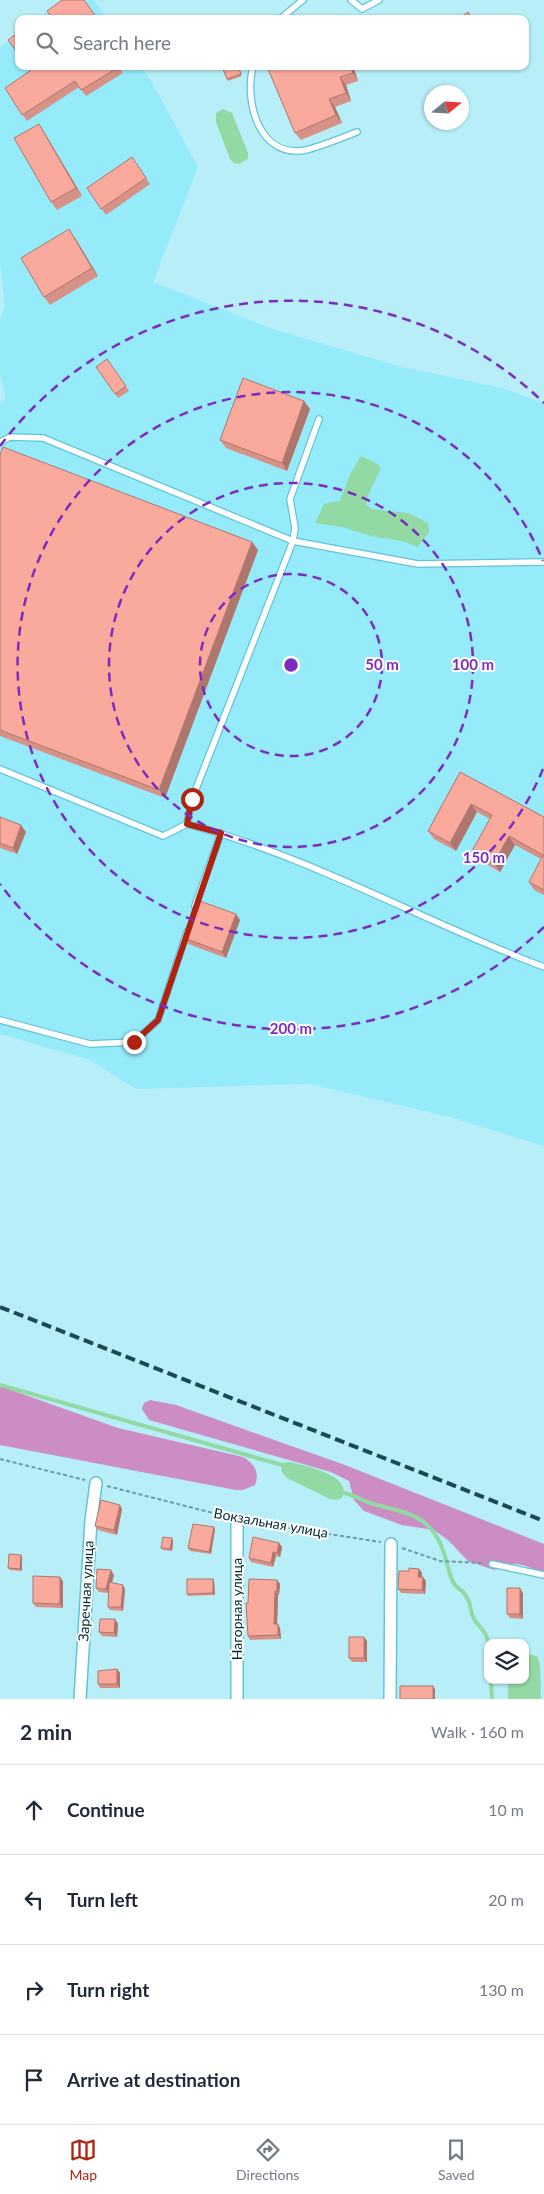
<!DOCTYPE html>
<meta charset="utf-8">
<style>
body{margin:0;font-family:Lato,sans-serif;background:#f6f6f7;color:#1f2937}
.controls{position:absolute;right:15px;bottom:15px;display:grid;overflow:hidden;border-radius:10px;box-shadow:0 1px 4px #0004}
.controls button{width:45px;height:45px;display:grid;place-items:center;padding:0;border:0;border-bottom:1px solid #e0e1e3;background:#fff;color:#1f2937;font:25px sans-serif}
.compass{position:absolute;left:424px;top:85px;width:45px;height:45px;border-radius:50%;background:#fff;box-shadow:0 1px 4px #0004;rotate:72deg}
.stop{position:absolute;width:15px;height:15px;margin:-11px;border:4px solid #b12311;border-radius:50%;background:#fff}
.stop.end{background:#b12311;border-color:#fff;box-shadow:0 1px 5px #0008}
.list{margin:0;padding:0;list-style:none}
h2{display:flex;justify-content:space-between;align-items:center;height:65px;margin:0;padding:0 20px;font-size:21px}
h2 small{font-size:16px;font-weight:400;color:#747a83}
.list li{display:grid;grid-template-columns:32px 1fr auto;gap:15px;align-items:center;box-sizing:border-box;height:90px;padding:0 20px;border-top:1px solid #e0e1e3}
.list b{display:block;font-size:19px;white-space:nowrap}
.list em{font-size:16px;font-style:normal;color:#747a83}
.icon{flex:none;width:28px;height:28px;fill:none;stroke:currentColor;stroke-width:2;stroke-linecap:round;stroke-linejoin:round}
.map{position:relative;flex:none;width:544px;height:1699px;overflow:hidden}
.search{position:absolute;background:#fff;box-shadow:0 1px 4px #0004;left:15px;right:15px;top:15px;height:55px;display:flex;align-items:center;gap:12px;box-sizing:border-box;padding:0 18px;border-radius:10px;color:#747a83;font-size:19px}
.sheet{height:425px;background:#fff}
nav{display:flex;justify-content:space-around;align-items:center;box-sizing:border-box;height:70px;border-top:1px solid #e0e1e3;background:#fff;font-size:14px;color:#747a83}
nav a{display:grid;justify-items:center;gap:2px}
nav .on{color:#b12311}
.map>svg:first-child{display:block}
.built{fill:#96ebfb}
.forest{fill:#cb8dc3}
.water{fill:#92d9a3}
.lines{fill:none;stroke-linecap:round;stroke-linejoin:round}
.stream{stroke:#92d9a3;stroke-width:4}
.service-casing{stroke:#62c4d6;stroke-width:8}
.minor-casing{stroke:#62c4d6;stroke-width:14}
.path{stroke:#6a9da6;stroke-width:2;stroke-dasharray:4 2.5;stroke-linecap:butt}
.service{stroke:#fff;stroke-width:5.5}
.minor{stroke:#fff;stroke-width:11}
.rail{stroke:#1c4a52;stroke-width:4;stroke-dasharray:10 5;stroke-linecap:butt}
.wall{fill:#d69286}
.shaded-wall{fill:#ae776d}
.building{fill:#f9aa9c;stroke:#ae776d}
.route{stroke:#b12311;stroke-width:6}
.ring{fill:none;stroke:#7b2cbf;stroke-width:2.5;stroke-dasharray:9 6}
.labels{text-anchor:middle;stroke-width:4;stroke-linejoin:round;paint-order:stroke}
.street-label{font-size:14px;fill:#002d34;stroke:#fff}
.centre{fill:#7b2cbf;stroke:#fff;stroke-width:2.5}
.ring-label{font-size:15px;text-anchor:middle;font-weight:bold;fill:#7b2cbf;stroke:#fff;stroke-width:4;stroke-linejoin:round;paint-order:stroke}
</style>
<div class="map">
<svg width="544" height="1699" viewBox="0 0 544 1699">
<rect width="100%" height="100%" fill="#b7eef8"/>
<path class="built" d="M63 0H94L107 19H38Z
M19 33V66H141L151 81 198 167 153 282 273 329 402 367 506 389 544 404V1146L450 1117 310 1084 136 1089 90 1060 0 1034V404L6 399 0 373V320L5 306 0 262V47Z"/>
<path class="forest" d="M0 1386 118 1428 243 1457C254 1463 260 1472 255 1485L243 1490H236L0 1445Z
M150 1400 176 1405 345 1465 544 1544V1573C522 1565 517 1559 494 1570L468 1561 448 1540 434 1530 402 1525 364 1511 354 1500 349 1481 331 1472 149 1420 142 1409 144 1403Z"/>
<path class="water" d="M223 109 232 113 248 153V159L239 164 234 163 230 159 216 122V113Z
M361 456 376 463 381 468 368 495 366 505 372 509 408 513 428 523 429 532 418 547 402 541 371 536 342 527 315 523 324 504 340 501 350 474Z
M289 1462C303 1465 354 1475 342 1498L337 1500 330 1499 287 1478 281 1471 283 1463Z
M525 1654 537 1656 540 1665 541 1699H508V1680H525Z"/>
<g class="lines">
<path class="stream" d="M0 1385 282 1465
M345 1493C355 1496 364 1501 373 1504 399 1511 424 1513 438 1539 446 1553 447 1569 453 1582 456 1588 463 1590 466 1596 471 1603 470 1609 473 1617 478 1627 487 1631 488 1643
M491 1680 492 1699"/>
<defs>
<path id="service" d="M351 0 362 9 379 0
M280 19 303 0
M253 66C244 102 259 159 306 150 323 146 341 138 357 132
M0 442 10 437 43 438 293 541 418 564 544 562
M0 769 163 836 187 824C312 857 424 922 544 967
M187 824 192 799 293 541 295 528 290 499 319 419
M195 906 221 833
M0 1020 90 1044 134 1042 158 1020 187 932
M492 1564 544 1575"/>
<path id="minor" d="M80 1699 91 1520 96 1483
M237 1699V1520
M390 1699 391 1544"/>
</defs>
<use href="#service" class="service-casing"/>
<use href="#minor" class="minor-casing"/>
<path class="path" d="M0 1459 85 1480
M107 1486 225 1516
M250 1522 381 1542
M402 1548 440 1561 483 1563"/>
<use href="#service" class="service"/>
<use href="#minor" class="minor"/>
<path class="rail" d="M0 1307 544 1521"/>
</g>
<path class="wall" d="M118 66 123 73 86 96 79 87 27 121 5 88Z
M231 66H238L242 76 228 81 227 79Z
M353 66 358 81 346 85 351 101 335 107 342 123 301 140 295 133 319 69Z
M39 124 44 132 82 196 57 210 51 202Z
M132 157 150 184 106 215 87 188Z
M75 238 98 276 50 305 44 297Z
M107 359 129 391 118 398 96 367Z
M304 401 310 409 287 471 226 448 220 440Z
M0 455 252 542 258 550 165 798 0 736Z
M460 772 544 817V895L534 890 529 882 541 859 515 845 500 872 478 859 472 851 490 819 477 812 456 851 434 839 428 831Z
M0 817 26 832 17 854 0 848Z
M236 914 240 920 226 958 188 944 184 938Z
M122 1509 117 1535 98 1530 95 1526Z
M214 1527 215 1529 211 1554 190 1551 188 1548Z
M173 1541 172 1551 163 1550 161 1548Z
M279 1543 282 1547 280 1557 276 1556 273 1567 251 1562 249 1558Z
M21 1555 22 1557V1571L10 1570 8 1568Z
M419 1569 422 1573V1577L426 1581 425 1594 401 1593 398 1589 409 1571Z
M114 1575 112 1582 125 1589 123 1611 110 1610 108 1607V1593L99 1592 96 1588Z
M213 1579 214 1581 215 1595 188 1596 187 1594Z
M277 1580 280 1584 279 1595H278L277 1624 280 1628 281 1639 250 1640 248 1636V1603Z
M63 1581V1608L36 1607 33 1603Z
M523 1593V1619L510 1618 507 1614Z
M115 1619 118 1624 117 1637 102 1636 99 1632Z
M367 1641V1662H352L349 1658Z
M117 1669 120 1673V1688H100L98 1684Z"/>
<path class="shaded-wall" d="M350 66H353L358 81 353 73Z
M340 77 346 85 351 101 346 93Z
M329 99 335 107 342 123 336 115Z
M39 124 44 132 82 196 76 188Z
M69 229 75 238 98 276 92 268Z
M304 401 310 409 287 471 282 463Z
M252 542 258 550 165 798 159 790Z
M471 804 477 812 456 851 450 843Z
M21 825 26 832 17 854 13 848Z
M509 836 515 845 500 872 494 863Z
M236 914 240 920 226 958 222 952Z
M120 1505 122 1509 117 1535 114 1530Z
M214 1527 215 1529 211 1554 209 1552Z
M172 1538 173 1541 172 1551 170 1549Z
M279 1543 282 1547 280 1557 277 1553Z
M273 1552 276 1556 273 1567 271 1563Z
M21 1555 22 1557V1571L20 1569Z
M419 1569 422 1573V1581L418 1577Z
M111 1570 114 1575 109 1593 106 1589Z
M60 1577 63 1581V1608L60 1604Z
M423 1577 426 1581 425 1594 422 1590Z
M213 1579 214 1581 215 1595 213 1593Z
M277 1580 280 1584 279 1595 277 1591Z
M123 1585 125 1589 123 1611 121 1607Z
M520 1588 523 1593V1619L520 1614Z
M275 1591 278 1595 277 1628 274 1624Z
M115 1619 118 1624 117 1637 114 1633Z
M278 1624 280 1628 281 1639 278 1635Z
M364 1637 367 1641V1662L364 1658Z
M117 1669 120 1673V1688L117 1684Z
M433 1686 435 1689V1699H433Z"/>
<path class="building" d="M62 0H84L97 18 53 19 47 11Z
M468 12 472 19H458Z
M19 32V55L8 40Z
M27 66H118L119 67 81 90 75 81 22 115 5 88 30 71Z
M231 66H238L241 74 227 79 223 69Z
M274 66H315L317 69 326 66H350L353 73 340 77 346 93 329 99 336 115 295 133 268 69Z
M39 124 76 188 51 202 14 138Z
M132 157 146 178 101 209 87 188Z
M69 229 92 268 44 297 21 258Z
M107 359 126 386 115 394 96 367Z
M243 378 304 401 282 463 220 440Z
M3 447 252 542 159 790 0 730V455Z
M460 772 544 817V890L529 882 543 855 509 836 494 863 472 851 492 815 471 804 450 843 428 831Z
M0 817 21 825 13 848 0 843Z
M197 900 236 914 222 952 184 938Z
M101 1500 120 1505 114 1530 95 1526Z
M193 1524 214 1527 209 1552 188 1548Z
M163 1537 172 1538 170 1549 161 1548Z
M253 1537 279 1543 277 1553 273 1552 271 1563 249 1558Z
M9 1554 21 1555 20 1569 8 1568Z
M409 1568 419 1569 418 1577H423L422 1590 398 1589 399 1571H409Z
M97 1569 111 1570 106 1589 96 1588Z
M33 1576 60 1577V1604L33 1603Z
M187 1579H213V1593L187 1594Z
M249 1579 277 1580V1591H275L274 1624H278V1635L248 1636 246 1603H248Z
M109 1582 123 1585 121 1607H108Z
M507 1588H520V1614H507Z
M100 1619H115L114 1633 99 1632Z
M349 1637H364V1658H349Z
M117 1669V1684H98V1671Z
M400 1686H433V1699H400Z"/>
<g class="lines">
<path class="route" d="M134 1042 158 1020 221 833 187 824 192 799"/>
</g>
<g class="ring">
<circle cx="291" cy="665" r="91"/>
<circle cx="291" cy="665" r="182"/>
<path d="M543 769A273 273 0 1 1 543 561"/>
<path d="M544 927A364 364 0 0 1 0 884M0 446A364 364 0 0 1 544 403"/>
</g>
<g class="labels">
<g class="street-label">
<text transform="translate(271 1523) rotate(10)" y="5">Вокзальная улица</text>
<text transform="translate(86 1591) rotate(-87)" y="5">Заречная улица</text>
<text transform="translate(237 1609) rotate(-90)" y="5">Нагорная улица</text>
</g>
</g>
<circle cx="291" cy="665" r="8" class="centre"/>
<g class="ring-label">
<text x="382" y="670">50 m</text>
<text x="473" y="670">100 m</text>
<text x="484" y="863">150 m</text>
<text x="291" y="1034">200 m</text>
</g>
</svg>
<div class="controls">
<button><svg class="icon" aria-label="layers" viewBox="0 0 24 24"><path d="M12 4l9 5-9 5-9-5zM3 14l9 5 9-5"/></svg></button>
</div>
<svg class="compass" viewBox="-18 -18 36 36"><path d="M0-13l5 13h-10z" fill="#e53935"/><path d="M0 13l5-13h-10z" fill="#747a83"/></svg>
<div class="stop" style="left:192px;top:799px"></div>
<div class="stop end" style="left:134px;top:1042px"></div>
<div class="search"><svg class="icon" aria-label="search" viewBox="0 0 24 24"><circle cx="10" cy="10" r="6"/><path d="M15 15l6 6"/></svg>Search here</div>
</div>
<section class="sheet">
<h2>2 min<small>Walk · 160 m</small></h2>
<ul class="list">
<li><svg class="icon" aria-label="ahead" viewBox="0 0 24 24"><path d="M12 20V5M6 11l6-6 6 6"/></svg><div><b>Continue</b></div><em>10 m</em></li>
<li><svg class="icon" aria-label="left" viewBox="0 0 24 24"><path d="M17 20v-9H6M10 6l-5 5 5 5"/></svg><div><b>Turn left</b></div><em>20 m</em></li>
<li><svg class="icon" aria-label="right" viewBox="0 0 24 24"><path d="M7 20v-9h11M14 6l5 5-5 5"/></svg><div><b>Turn right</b></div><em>130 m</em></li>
<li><svg class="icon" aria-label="arrive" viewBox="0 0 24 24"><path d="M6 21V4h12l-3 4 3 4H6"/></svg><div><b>Arrive at destination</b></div></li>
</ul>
</section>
<nav>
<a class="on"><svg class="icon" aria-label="map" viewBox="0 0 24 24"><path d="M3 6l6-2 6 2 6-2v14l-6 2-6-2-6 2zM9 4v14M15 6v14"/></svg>Map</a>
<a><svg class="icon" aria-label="directions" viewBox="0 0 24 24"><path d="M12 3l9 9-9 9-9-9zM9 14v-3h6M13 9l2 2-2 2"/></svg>Directions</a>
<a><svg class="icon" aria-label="saved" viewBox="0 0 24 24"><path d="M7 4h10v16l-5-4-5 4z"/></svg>Saved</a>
</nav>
